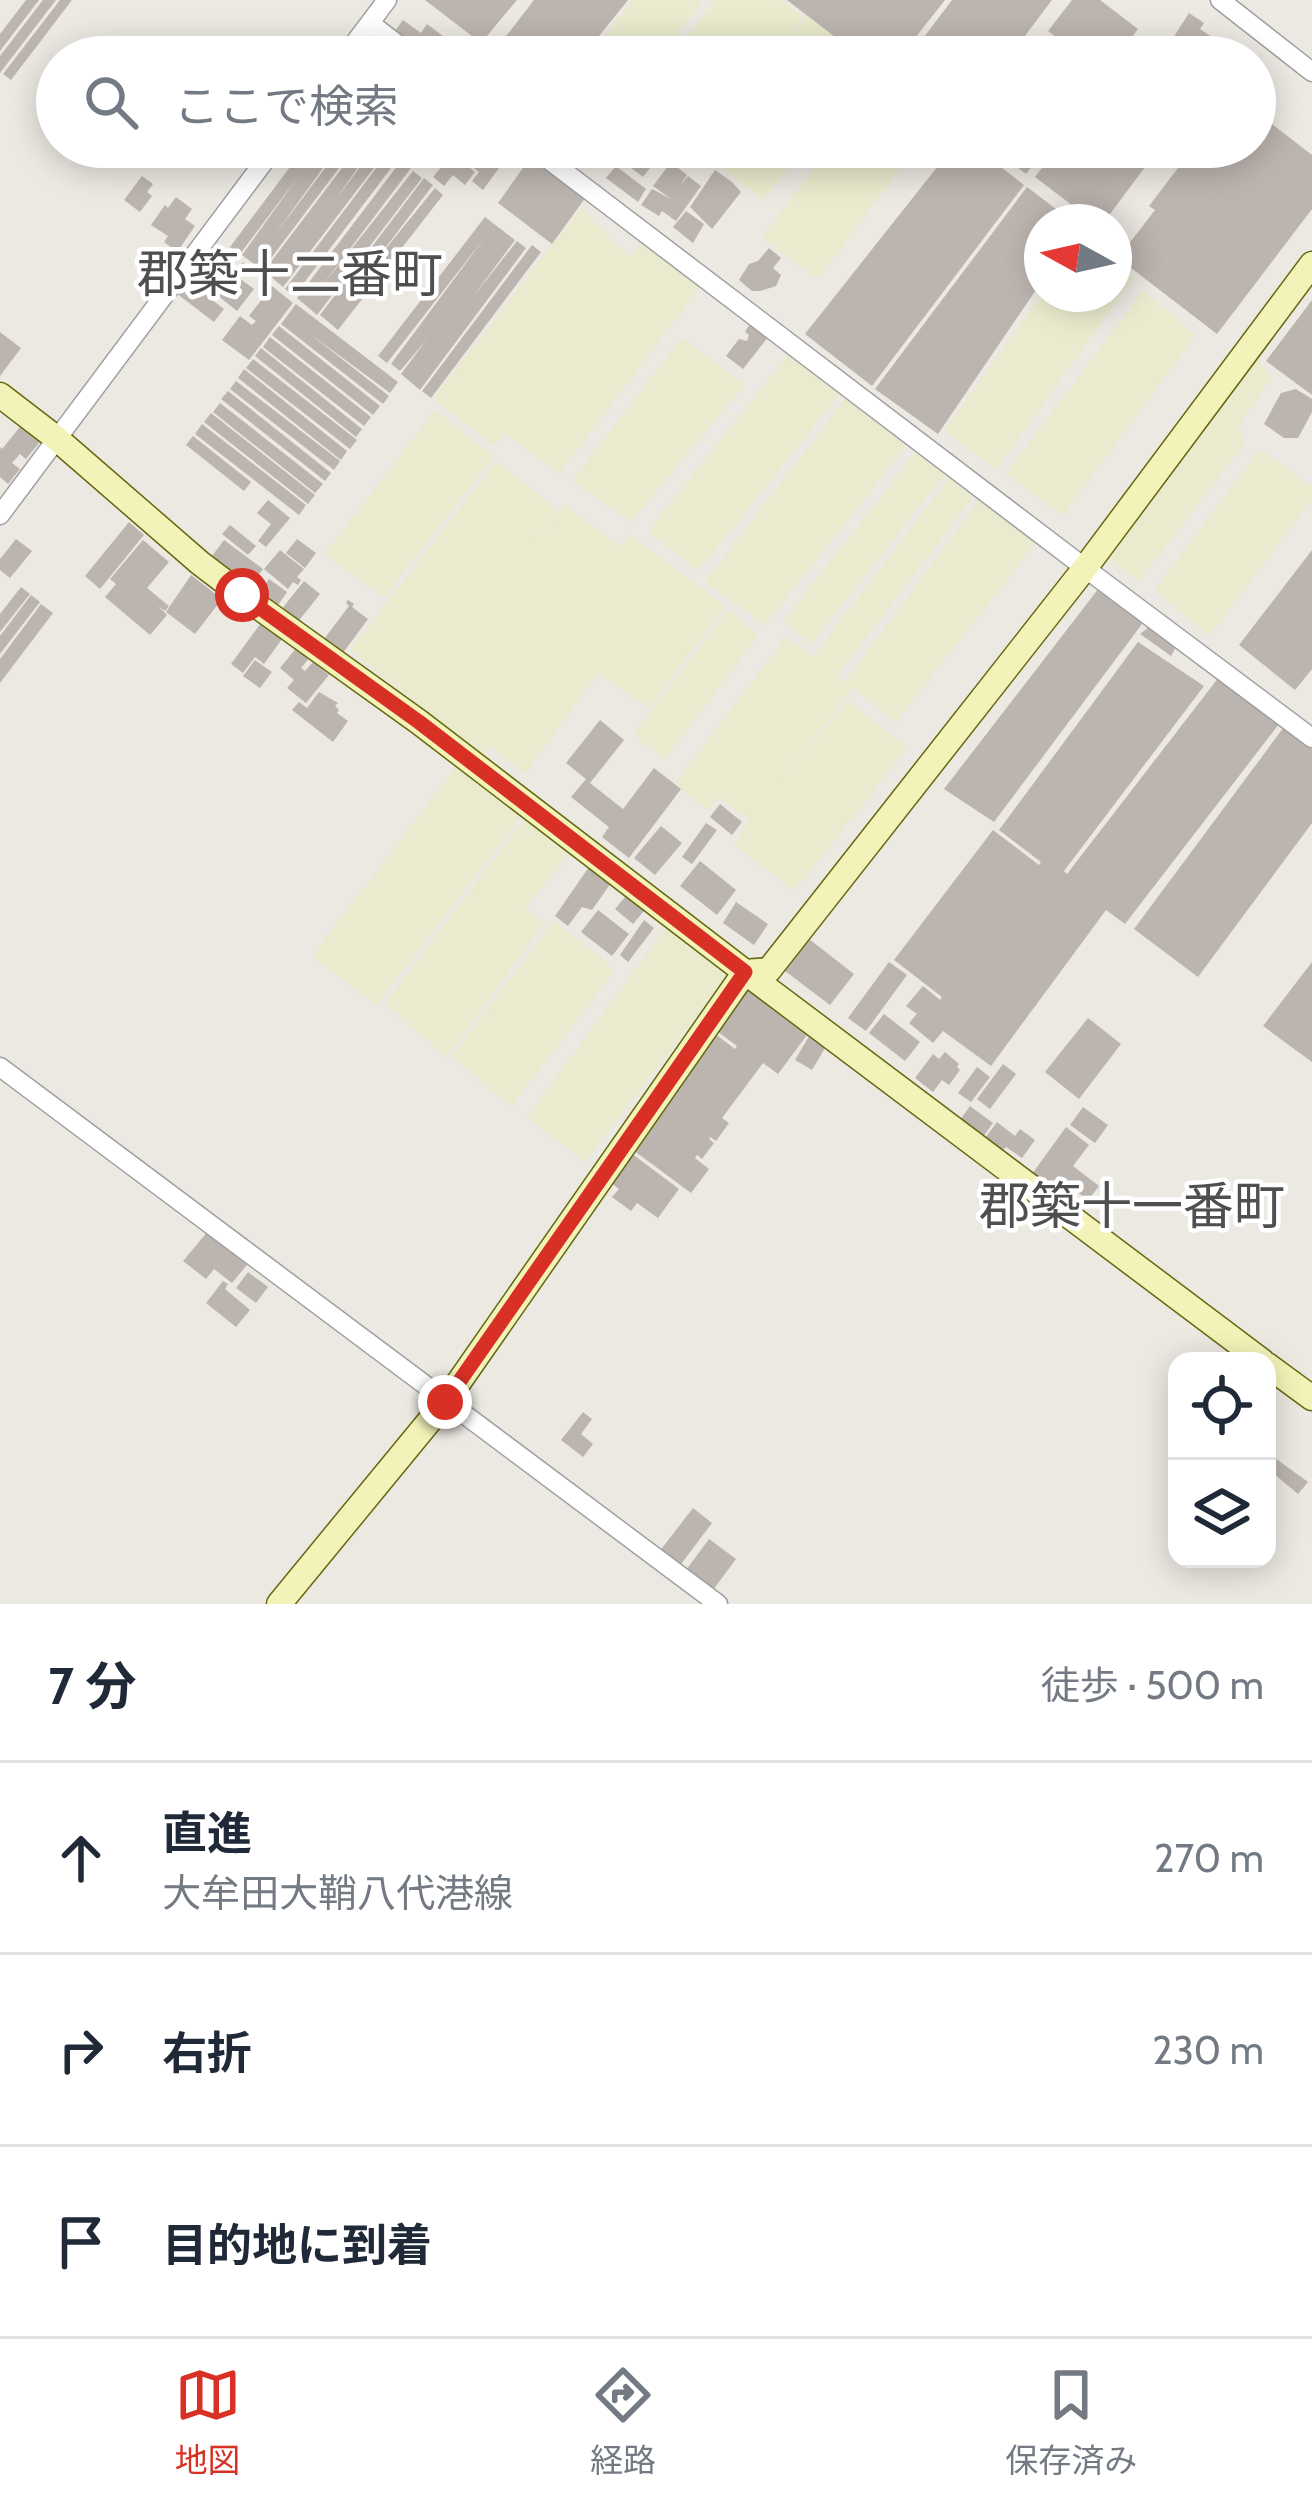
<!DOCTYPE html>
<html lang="ja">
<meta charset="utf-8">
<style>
body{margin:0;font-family:Cabin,"Noto Sans JP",sans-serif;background:#f6f6f7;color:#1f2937}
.controls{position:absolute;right:36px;bottom:36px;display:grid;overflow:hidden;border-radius:24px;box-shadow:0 6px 30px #0003}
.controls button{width:108px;height:108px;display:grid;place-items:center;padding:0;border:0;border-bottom:3px solid #e0e1e3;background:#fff;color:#1f2937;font:60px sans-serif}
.compass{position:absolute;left:1024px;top:204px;width:108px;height:108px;border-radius:50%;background:#fff;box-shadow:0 6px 30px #0003;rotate:278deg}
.stop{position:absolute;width:36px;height:36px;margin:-27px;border:9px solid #d93025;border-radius:50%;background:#fff}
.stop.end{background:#d93025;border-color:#fff;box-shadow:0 3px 12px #0008}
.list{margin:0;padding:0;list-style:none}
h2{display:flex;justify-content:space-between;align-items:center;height:156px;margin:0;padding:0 48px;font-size:51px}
h2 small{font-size:39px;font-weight:400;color:#747a83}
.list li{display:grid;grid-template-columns:78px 1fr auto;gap:36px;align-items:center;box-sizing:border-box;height:192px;padding:0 48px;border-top:3px solid #e0e1e3}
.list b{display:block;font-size:45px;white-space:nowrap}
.list p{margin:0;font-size:39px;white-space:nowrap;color:#747a83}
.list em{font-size:39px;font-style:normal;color:#747a83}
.icon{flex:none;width:66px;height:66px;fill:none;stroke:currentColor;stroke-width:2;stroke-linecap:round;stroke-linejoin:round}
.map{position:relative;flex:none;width:1312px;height:1604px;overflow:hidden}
.search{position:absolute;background:#fff;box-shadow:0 6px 30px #0003;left:36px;right:36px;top:36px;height:132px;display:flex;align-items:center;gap:30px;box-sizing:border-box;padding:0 42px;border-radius:66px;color:#747a83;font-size:45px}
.sheet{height:732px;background:#fff}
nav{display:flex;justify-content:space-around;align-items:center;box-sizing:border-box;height:168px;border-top:3px solid #e0e1e3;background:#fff;font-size:33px;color:#747a83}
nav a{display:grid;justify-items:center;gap:6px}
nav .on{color:#d93025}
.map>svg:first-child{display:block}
.farmland{fill:#eaeace}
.building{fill:#bcb4af}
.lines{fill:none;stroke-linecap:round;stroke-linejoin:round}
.minor-casing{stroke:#a0a0a0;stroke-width:21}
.secondary-casing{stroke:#64680d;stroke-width:27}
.minor{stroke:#fff;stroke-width:18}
.secondary{stroke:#f3f3b9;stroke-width:24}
.route{stroke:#d93025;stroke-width:15}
.labels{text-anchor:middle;stroke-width:9;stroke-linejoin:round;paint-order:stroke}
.quarter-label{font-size:51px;fill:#4f4f4f;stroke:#fff}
</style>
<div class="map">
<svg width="1312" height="1604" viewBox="0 0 1312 1604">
<rect width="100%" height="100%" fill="#ece8e2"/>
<path class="farmland" d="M632 0H702L661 57H590Z
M715 0H780L803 17 776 54 807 15 861 57H672Z
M705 147H805L763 200 701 152Z
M831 147H916L818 279 762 237Z
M581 208 629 257 646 237 705 280 560 473 505 434 494 446 433 399Z
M1114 263 1134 277 996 469 944 431 1042 294H1114Z
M1143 291 1196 335 1062 516 1006 474Z
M682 338 744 385 631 522 572 480Z
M797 344 847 384 698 571 648 531Z
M1250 352 1272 377 1238 427 1245 443 1139 581 1097 551Z
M852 390 911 439 765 625 705 582Z
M435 410 494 456 384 597 325 554Z
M923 443 951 466 811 644 783 622Z
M1260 449 1312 488V499L1209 636 1155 590Z
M497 461 558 511 534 544 565 505 621 547 631 535 725 606 649 708 598 673 525 774 489 746 481 757 350 650Z
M954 472 978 490 837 675 845 682 988 488 1041 536 896 722 853 687 777 786 848 700 907 748 794 891 734 844 751 821 719 797 708 811 674 785 786 637 813 657Z
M729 609 758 636 665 759 633 735Z
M460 762 522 815 376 1005 312 956Z
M524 820 569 854 525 909 544 924 446 1057 385 1003Z
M554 921 615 970 511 1107 452 1056Z
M670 922 731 972 585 1162 527 1117Z"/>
<path class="building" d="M26 0H39L0 51V34Z
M43 0H56L0 73V56Z
M60 0H72L11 80 3 74Z
M425 0H517L481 43Z
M534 0H628L582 57H490Z
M787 0H945L900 57H861Z
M952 0H1052L1009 57H909Z
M1072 0H1100L1138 29 1117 57H1082L1048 31Z
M1189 13 1204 23 1200 29 1224 45 1215 57H1184L1168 46Z
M403 20 421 33 427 24 444 37 429 57H423L392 35Z
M1255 111 1312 155V209L1217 334 1118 258 1155 210 1149 206 1194 147H1255Z
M305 147H338L274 236 341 147H355L262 270 242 255 301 173 240 254 230 247Z
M358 147H372L336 199 375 147H390L283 287 264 271Z
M392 147H407L294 296 285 289Z
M629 147H657L663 151 643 177 630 167Z
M953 147H975L1024 185 872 386 805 334Z
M991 147H1047L1026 174Z
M1058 147H1160L1104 222H1094L1035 177Z
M535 151 591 190 552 244 498 203Z
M453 153 475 172 465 185 453 175 444 186 433 177Z
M483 156 499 168 483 190 472 181 479 172 474 168Z
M401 161 411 168 319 290 413 171 422 178 317 315 297 298Z
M671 162 687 175 679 187 688 176 701 186 676 221 662 211 659 216 641 205 652 189 671 199 653 186Z
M616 166 646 189 638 202 606 178Z
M715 170 732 182 741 192 712 229 690 207Z
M142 176 153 184 147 192 152 196 140 212 124 200Z
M424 178 433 185 370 268 435 188 443 195 338 330 320 315Z
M1027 187 1073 222H1042V281L938 434 875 389Z
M176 197 192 209 185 219 195 226 177 252 164 242 168 236 151 225 165 205 168 208Z
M686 211 704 224 693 243 673 227Z
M485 217 515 240 472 298 517 241 526 248 420 390 401 374 427 339 400 371 391 364 486 236 387 363 378 356Z
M532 245 541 252 431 398 422 391Z
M769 248 781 258 773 268 781 275 776 286 760 291H752L739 280 749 264 758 261Z
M219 261 234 273 243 262 248 267 239 278 254 289 237 311 202 283Z
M186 280 224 309 214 322 176 293Z
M272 286 293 303 249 360 222 340 240 316 252 325 256 321 249 316Z
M1312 300V395L1266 361Z
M296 304 398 382 390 393 309 333 389 396 383 404 281 324Z
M751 322 772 332 743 369 726 356 739 339 747 341 749 335 745 332Z
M279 326 380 406 373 415 272 335Z
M0 332 21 348 0 376Z
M270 337 371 417 364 426 263 347Z
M261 348 362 429 356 437 255 356Z
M253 359 357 440 350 449 246 368Z
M244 369 347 451 341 460 238 378Z
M236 381 340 461 334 470 230 389Z
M1296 389 1312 399V412L1298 438H1284L1264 424 1281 393Z
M228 391 331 473 325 481 221 399Z
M220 403 323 484 315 493 213 412Z
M211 413 315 495 308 504 204 422Z
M24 422 43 438 26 459 20 454 12 463 20 469 8 484 0 477V447L2 449Z
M202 424 306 505 299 515 195 434Z
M193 436 251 482 244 491 186 445Z
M268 500 290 518 266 547 258 541 271 524 257 513Z
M129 522 144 535 100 589 85 576Z
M230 525 256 546 248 555 222 534Z
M16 539 32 551 10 578 0 570V559Z
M297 539 316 553 305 568 286 553Z
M143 540 169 562 147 588 169 606 165 611 158 606 167 615 150 635 105 597 116 584 110 579Z
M224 540 263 569 245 593 206 564Z
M280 550 304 569 297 577 301 580 298 585 293 582 288 589 264 569Z
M1312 550V669L1295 690 1239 645Z
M191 575 222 599 195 634 166 612Z
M269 579 287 592 276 608 258 594Z
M304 581 320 594 297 623 281 610Z
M21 587 30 594 0 632V614Z
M1099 588 1145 620 994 822 944 789Z
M31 595 40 602 0 654V636Z
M348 600 354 604 352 607 368 619 340 657 321 643 349 606 346 603Z
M41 604 53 613 0 683V659Z
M261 623 282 639 264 664 255 657 243 673 231 664Z
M1149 627 1176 647 1171 656 1140 634Z
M1138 642 1204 686 1064 871 1067 874 1219 677 1279 724 1125 924 1106 910 991 1066 943 1031 933 1043 909 1023 917 1014 906 1006 923 986 940 1000 942 997 894 960 993 830 1039 865 1041 862 999 830Z
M298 646 311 656 301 668 305 671 313 662 329 675 306 703 287 688 294 680 280 668Z
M255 660 272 672 260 688 243 676Z
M319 692 338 703 335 706 339 710 337 713 348 721 333 742 292 710 299 702 307 708Z
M600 720 624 740 590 783 623 809 654 768 681 789 629 858 602 837 609 827 571 797 586 779 566 763Z
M1284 727 1312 749V823L1198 977 1134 929Z
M720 804 742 822 732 835 710 817Z
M706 823 717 830 692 864 682 857Z
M661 826 682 843 655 875 634 858Z
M700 861 736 890 717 915 680 886Z
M589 867 611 883 592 910 582 907 568 926 555 916Z
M630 891 648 906 633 924 615 909Z
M736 902 768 924 754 945 723 923Z
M598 910 629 934 612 956 581 932Z
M644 920 654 928 628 962 620 955Z
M809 939 854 974 830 1005 785 971Z
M889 962 907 975 866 1031 848 1018Z
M1312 962V1062L1263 1026Z
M747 990 807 1035 778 1074 763 1063 722 1118 729 1123 716 1141 710 1137 709 1139 714 1143 702 1159 697 1155 695 1158 709 1169 691 1193 629 1147 714 1033 735 1049 737 1046 717 1031Z
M884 1014 920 1042 905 1061 869 1033Z
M1088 1018 1121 1044 1079 1099 1045 1072Z
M811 1033 828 1043 812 1070 795 1060Z
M945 1052 959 1064 957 1067 960 1070 949 1085 942 1080 933 1092 915 1078 933 1054 939 1059Z
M1003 1064 1016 1074 990 1109 977 1099Z
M977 1067 990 1077 971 1102 958 1093Z
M970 1106 993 1123 980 1141 957 1124Z
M1083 1107 1108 1125 1095 1143 1070 1125Z
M997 1122 1015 1136 1020 1129 1035 1140 1022 1158 1006 1147 1002 1151 985 1138Z
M1066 1127 1089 1145 1073 1166 1099 1186 1088 1200 1061 1180 1054 1190 1032 1174Z
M627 1150 679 1189 658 1218 637 1203 631 1211 612 1197 619 1189 606 1179Z
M209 1230 251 1260 232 1283 214 1269 206 1279 183 1261Z
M248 1272 268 1287 256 1303 236 1288Z
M223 1281 228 1284 225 1289 250 1310 236 1327 206 1303Z
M583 1412 592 1419 581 1434 593 1444 583 1457 561 1440Z
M1275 1458 1308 1482 1298 1494 1267 1468Z
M693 1508 712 1523 678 1568 659 1552Z
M709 1539 736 1559 713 1590 686 1570Z"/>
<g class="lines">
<defs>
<path id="minor" d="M1220 0 1312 72
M370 23 414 57
M344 57 387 0
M532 147 1085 568 1312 738
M0 515 275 147
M0 1067 718 1604"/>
<path id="secondary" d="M0 395 56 438 200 563 242 595 419 722 745 972 1262 1361
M745 972 769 970 1085 568 1312 264
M1267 1365 1312 1398
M279 1604 445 1402 745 972"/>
</defs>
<use href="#minor" class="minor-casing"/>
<use href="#secondary" class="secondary-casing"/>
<use href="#minor" class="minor"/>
<use href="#secondary" class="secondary"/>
</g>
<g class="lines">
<path class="route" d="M242 595 419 722 745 972 445 1402"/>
</g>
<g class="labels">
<g class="quarter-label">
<text x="290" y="292">郡築十二番町</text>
<text x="1132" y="1224">郡築十一番町</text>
</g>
</g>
</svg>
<div class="controls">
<button><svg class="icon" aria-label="locate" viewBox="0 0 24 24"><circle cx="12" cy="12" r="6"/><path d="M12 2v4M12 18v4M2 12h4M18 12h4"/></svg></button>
<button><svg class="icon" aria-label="layers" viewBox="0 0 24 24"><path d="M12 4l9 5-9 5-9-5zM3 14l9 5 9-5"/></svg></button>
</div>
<svg class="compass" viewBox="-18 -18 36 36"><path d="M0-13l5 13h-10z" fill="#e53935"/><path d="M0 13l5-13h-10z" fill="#747a83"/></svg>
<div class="stop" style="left:242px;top:595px"></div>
<div class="stop end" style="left:445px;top:1402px"></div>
<div class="search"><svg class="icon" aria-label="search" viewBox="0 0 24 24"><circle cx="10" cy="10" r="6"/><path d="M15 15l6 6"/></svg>ここで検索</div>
</div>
<section class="sheet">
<h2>7 分<small>徒歩 · 500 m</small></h2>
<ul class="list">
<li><svg class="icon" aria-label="ahead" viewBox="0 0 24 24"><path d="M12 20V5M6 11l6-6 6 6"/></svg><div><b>直進</b><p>大牟田大鞘八代港線</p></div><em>270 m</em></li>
<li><svg class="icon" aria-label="right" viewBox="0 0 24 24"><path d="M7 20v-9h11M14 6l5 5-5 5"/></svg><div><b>右折</b></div><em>230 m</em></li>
<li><svg class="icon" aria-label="arrive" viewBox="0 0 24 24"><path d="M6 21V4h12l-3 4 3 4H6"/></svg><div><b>目的地に到着</b></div></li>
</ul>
</section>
<nav>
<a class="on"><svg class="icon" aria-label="map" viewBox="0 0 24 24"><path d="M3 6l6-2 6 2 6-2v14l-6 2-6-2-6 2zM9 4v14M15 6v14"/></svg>地図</a>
<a><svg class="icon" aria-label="directions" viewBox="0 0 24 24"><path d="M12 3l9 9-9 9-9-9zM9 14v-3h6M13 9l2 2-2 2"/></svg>経路</a>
<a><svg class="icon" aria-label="saved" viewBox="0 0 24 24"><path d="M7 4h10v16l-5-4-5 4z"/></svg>保存済み</a>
</nav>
